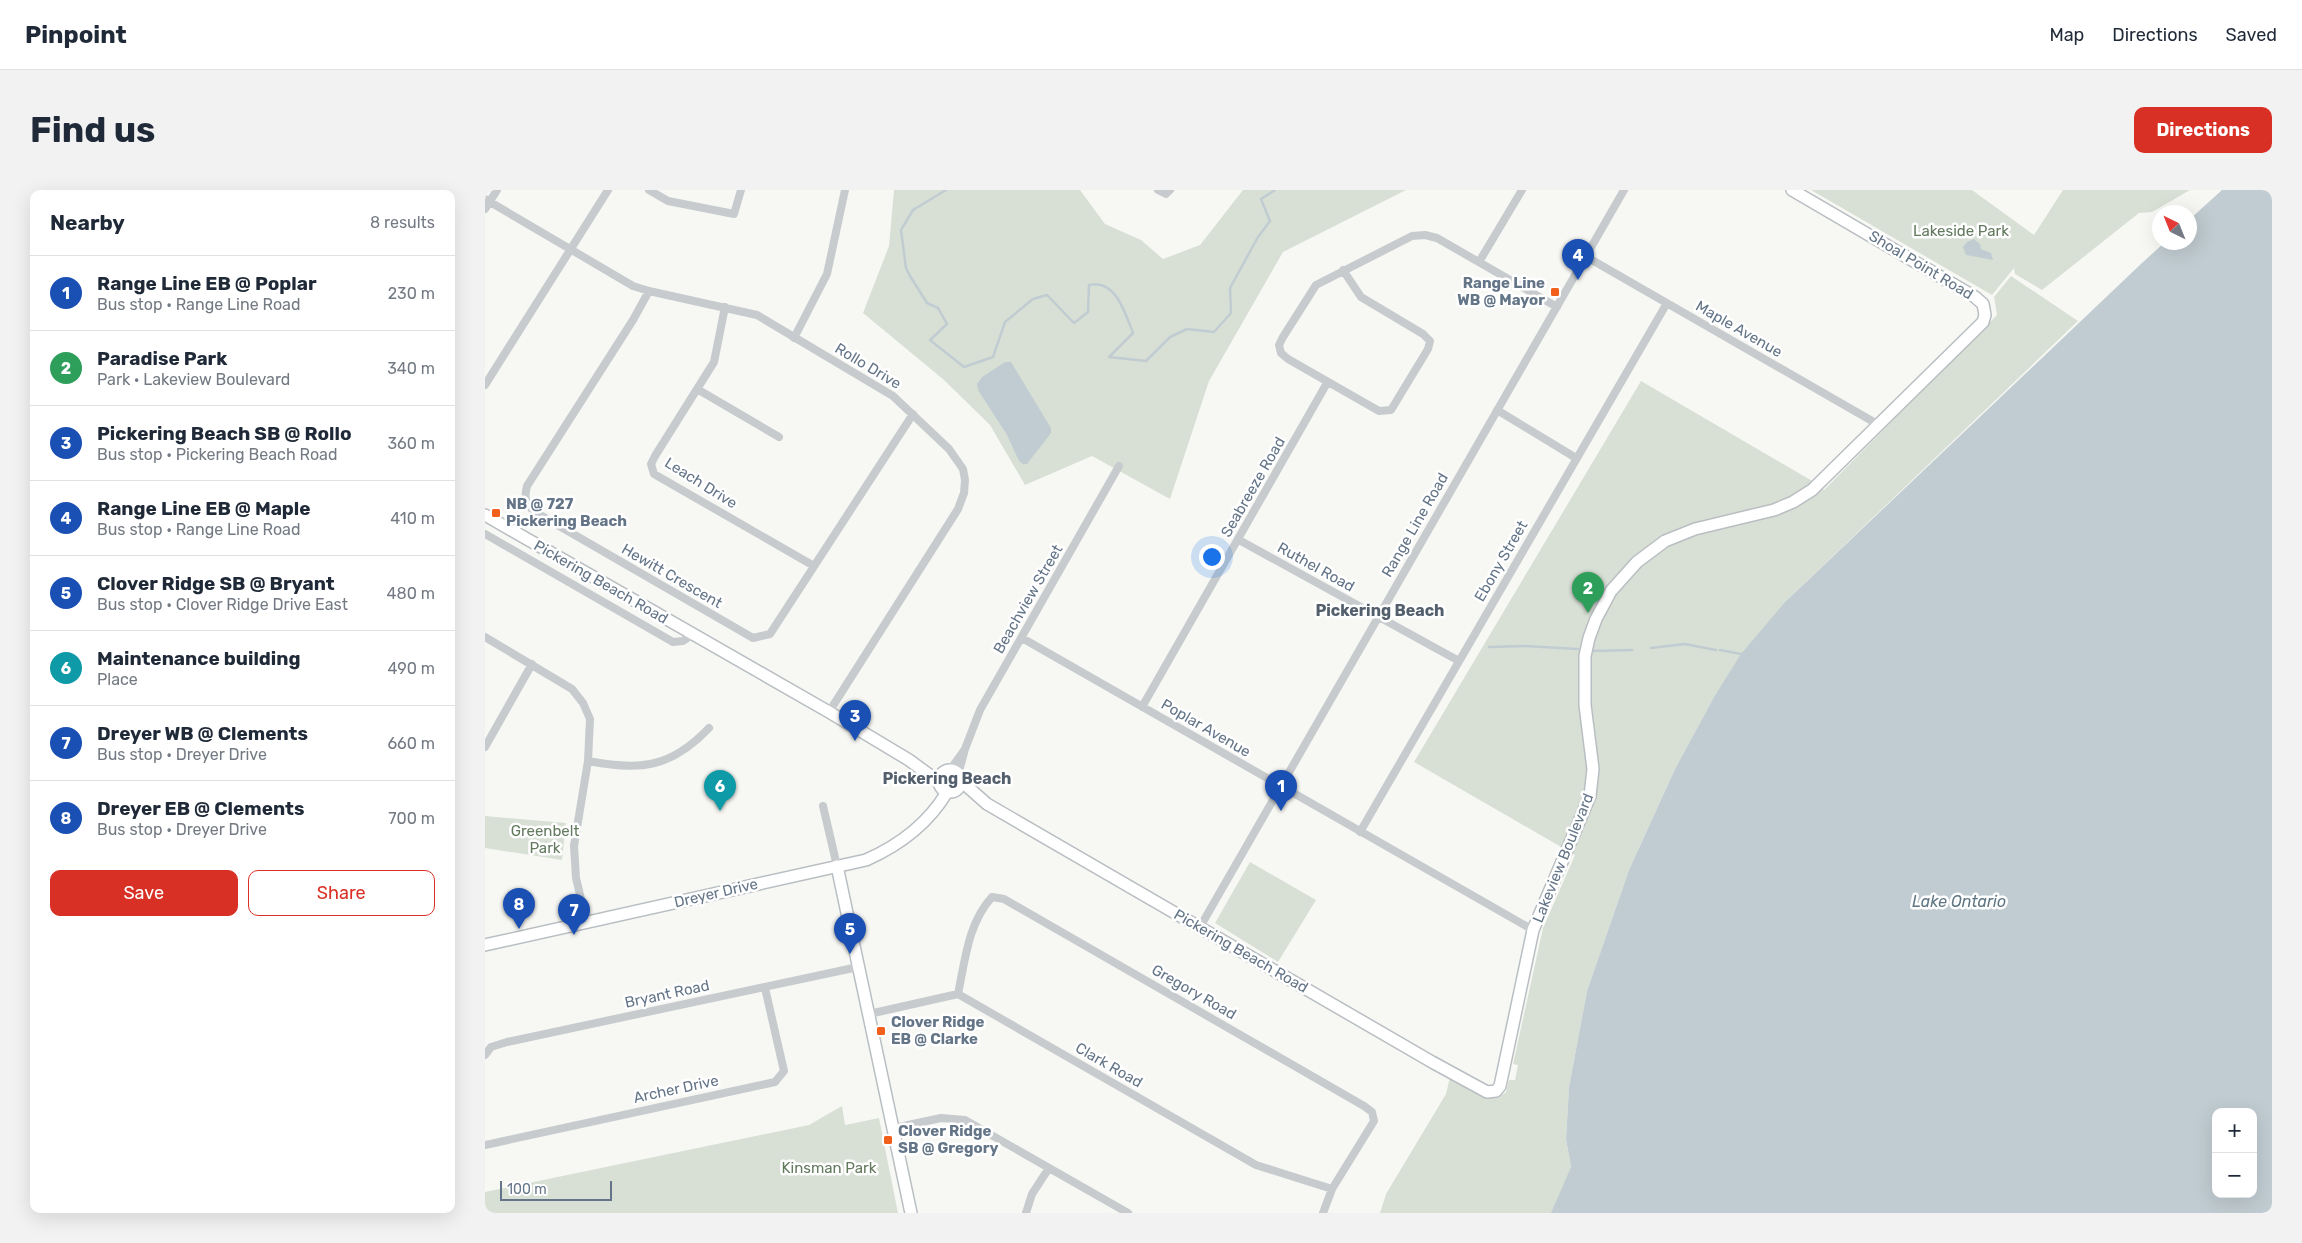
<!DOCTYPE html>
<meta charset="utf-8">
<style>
body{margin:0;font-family:Rubik,sans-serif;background:#f2f2f3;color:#1f2937}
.controls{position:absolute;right:15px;bottom:15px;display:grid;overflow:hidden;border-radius:10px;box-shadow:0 5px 20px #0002}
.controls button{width:45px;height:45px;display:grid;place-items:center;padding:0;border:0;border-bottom:1px solid #e0e1e3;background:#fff;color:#1f2937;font:25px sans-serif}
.compass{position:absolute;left:1667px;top:15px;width:45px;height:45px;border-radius:50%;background:#fff;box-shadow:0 5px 20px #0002;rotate:317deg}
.scale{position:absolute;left:15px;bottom:12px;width:112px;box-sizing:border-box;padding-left:5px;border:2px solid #647588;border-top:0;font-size:14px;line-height:18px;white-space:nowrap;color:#647588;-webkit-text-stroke:4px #fff;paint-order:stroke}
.you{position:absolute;left:726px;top:366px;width:18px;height:18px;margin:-12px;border:4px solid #fff;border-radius:50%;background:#1a73e8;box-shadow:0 0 0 8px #1a73e833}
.badge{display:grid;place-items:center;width:32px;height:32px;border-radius:50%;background:#d93025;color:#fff;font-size:16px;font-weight:700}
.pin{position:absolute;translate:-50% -41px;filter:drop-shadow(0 1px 2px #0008)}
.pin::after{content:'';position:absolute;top:26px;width:18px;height:15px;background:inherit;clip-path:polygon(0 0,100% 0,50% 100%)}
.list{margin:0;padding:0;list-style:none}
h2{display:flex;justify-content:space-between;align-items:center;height:65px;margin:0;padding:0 20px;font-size:21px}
h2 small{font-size:16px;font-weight:400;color:#747a83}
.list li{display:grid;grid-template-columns:32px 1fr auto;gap:15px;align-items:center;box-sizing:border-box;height:75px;padding:0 20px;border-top:1px solid #e0e1e3}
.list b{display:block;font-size:19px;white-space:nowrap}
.list p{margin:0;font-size:16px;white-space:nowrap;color:#747a83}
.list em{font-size:16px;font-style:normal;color:#747a83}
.actions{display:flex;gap:10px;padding:15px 20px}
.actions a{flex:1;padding:11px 0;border:1px solid #d93025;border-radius:10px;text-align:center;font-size:18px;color:#d93025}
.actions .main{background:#d93025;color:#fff}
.map{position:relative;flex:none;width:1787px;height:1023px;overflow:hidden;border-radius:10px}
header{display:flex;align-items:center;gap:30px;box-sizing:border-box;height:70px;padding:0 25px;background:#fff;border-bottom:1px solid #e0e1e3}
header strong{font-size:24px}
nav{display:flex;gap:28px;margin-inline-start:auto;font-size:18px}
.intro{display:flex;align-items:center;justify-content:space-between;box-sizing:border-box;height:120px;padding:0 30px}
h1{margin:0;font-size:35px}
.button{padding:12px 22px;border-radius:10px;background:#d93025;color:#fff;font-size:18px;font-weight:700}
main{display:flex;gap:30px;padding:0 30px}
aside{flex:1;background:#fff;border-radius:10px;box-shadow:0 5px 20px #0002}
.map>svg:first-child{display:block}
.green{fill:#d8e0d5}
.water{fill:#c1ccd2;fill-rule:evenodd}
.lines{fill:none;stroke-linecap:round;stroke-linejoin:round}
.stream{stroke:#c1ccd2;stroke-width:2.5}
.secondary-casing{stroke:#b9bec3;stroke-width:14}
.street{stroke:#c7cbce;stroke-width:8}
.secondary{stroke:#fff;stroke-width:11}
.poi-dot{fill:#f25f1a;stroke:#fff;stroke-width:2}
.labels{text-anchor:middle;stroke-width:5;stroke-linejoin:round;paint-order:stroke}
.park-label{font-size:15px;fill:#637a5f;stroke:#fff}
.street-label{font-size:15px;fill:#647588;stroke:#fff}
.poi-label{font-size:15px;font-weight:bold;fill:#647588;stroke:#fff;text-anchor:start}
.neighbourhood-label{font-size:16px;font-weight:bold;fill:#535f6c;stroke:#fff}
.water-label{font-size:16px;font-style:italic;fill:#5f7784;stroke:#fff}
</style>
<header>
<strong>Pinpoint</strong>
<nav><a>Map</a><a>Directions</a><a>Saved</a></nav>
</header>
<div class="intro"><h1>Find us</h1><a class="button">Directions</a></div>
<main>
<aside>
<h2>Nearby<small>8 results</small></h2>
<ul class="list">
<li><span class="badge" style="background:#1a4fb4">1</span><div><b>Range Line EB @ Poplar</b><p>Bus stop · Range Line Road</p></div><em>230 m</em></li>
<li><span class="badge" style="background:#2e9e5b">2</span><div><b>Paradise Park</b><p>Park · Lakeview Boulevard</p></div><em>340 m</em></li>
<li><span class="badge" style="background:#1a4fb4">3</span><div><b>Pickering Beach SB @ Rollo</b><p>Bus stop · Pickering Beach Road</p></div><em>360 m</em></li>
<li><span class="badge" style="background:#1a4fb4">4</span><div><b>Range Line EB @ Maple</b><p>Bus stop · Range Line Road</p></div><em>410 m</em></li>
<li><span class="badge" style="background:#1a4fb4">5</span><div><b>Clover Ridge SB @ Bryant</b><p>Bus stop · Clover Ridge Drive East</p></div><em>480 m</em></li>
<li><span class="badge" style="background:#0f9aa8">6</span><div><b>Maintenance building</b><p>Place</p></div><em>490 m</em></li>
<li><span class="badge" style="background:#1a4fb4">7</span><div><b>Dreyer WB @ Clements</b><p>Bus stop · Dreyer Drive</p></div><em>660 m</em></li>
<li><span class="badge" style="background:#1a4fb4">8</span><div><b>Dreyer EB @ Clements</b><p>Bus stop · Dreyer Drive</p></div><em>700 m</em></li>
</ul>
<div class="actions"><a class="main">Save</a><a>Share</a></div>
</aside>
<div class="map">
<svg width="1787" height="1023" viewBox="0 0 1787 1023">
<rect width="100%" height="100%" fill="#f7f8f4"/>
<path class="green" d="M409 0H595L620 34 656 50 678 69 715 55 758 0H921L798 62 724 191 685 309 607 266 540 295 505 235 459 190 378 123 404 56Z
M1326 0H1487L1549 45 1578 0H1705L1667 22 1654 23 1557 100 1530 84 1529 78 1507 105Z
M1526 86 1593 131 1300 412 1229 507 1190 579 1144 680 1102 801 1084 897 1081 949 1086 977 1072 1023H895L901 1004 961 904 965 887C982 896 1004 917 1021 902L1024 890H1030L1033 875 1028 874 1058 738 1090 665 929 572 1156 191 1329 292 1339 300 1512 125 1509 107Z
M0 626 81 633 77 670 0 658Z
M765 672 831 710 793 772 730 733Z
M357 916 360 935 394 928 413 1023H0V1002L324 935Z"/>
<path class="water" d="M1737 0H1787V1023H1066L1086 977 1081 949 1084 897 1102 801 1144 680 1190 579 1229 507 1256 464 1300 412 1657 73 1679 53 1704 52 1705 29ZM1731 922H1768V1004H1731Z
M1489 49 1495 54 1496 59 1506 63 1508 70 1481 65 1478 57 1482 52Z
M520 172H526L566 238V243L542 274H538L534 271 522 245 493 200 492 194 497 187Z"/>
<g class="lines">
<path class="stream" d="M461 0 428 20 416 40 421 78 425 86 442 113 453 118 462 134 445 150 479 177 508 167 520 132 548 109 562 105 589 133 603 122 604 95C631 89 640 123 648 143L624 167 661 171 685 147 702 139 729 142 746 123 745 98 773 47 785 31 776 9 790 0
M1004 457 1040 456 1093 459
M1166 458 1200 454 1231 460
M1235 460 1256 464
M1106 461 1147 460"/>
<defs>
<path id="secondary" d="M0 325 344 522 424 570 454 592
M454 591a11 11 0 1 1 22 0a11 11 0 1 1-22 0Z
M476 591 502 614 947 872 1002 902 1011 901 1015 896 1048 740 1105 606 1108 579 1100 515V466L1104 448 1111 429 1126 401 1152 372 1180 351 1210 339 1289 320 1308 312 1327 300 1498 132 1500 125 1498 114 1490 107 1307 0
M352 676 426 1023
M0 755 381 670C415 655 443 634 462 602"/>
</defs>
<use href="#secondary" class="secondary-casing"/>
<path class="street" d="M164 0 183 11 249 24 256 0
M673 0 681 4 685 0
M0 9 148 96 164 101 272 125 408 206 464 259 478 279 480 290 479 303 473 319 344 522
M0 19 12 0
M1100 66 1394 235
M994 72 1037 0
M858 80 876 107 938 144 945 151 943 159 906 220 894 221 803 169 796 163 794 155 798 147 831 95 927 46 940 45 952 48 1072 117
M164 101 148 130 42 296C39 308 40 314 50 322L268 448 285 444 428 224
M240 117 229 172 170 266 166 274 169 284 329 376
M309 148 342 84 360 0
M0 195 123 0
M212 199 294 247
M1012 220 1091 268
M0 344 188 452 198 451 207 445
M754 350 974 471
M0 447 87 499 98 513 105 529 103 571 89 656 91 688 102 734
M537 448 1048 740
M657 517 842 193
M0 557 47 474
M103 571C155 581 186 578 224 538
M465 580 480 559
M473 585 480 559 495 520 634 276
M338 616 352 676
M875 642 1182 113
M715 737 1139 0
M473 804C480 771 483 733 507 707L519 709 879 916 887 922 889 931 847 999 838 1023
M384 824 473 804 771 975 847 999
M0 865 6 857 22 852 373 777
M409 938 456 928 480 930 643 1023
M0 955 290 892 299 881 280 798
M541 1023 547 1004 564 978"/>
<use href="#secondary" class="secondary"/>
</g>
<g class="poi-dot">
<rect x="1065" y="97" width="10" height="10" rx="2.5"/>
<rect x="6" y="318" width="10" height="10" rx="2.5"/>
<rect x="391" y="836" width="10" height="10" rx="2.5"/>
<rect x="398" y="945" width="10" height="10" rx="2.5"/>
</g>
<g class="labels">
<g class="park-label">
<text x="1476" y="46">Lakeside Park</text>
<text x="60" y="646">Greenbelt<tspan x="60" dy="17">Park</tspan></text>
<text x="344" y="983">Kinsman Park</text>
</g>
<g class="street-label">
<text transform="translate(1436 75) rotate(31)" y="5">Shoal Point Road</text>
<text transform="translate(1254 139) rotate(30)" y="5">Maple Avenue</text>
<text transform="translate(383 176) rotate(31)" y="5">Rollo Drive</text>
<text transform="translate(216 293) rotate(32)" y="5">Leach Drive</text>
<text transform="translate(768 297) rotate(-60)" y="5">Seabreeze Road</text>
<text transform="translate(930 335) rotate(-60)" y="5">Range Line Road</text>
<text transform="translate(1016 371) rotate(-60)" y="5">Ebony Street</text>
<text transform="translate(831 377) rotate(29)" y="5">Ruthel Road</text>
<text transform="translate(187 386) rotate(30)" y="5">Hewitt Crescent</text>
<text transform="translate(116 392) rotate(30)" y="5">Pickering Beach Road</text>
<text transform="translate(543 409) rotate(-60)" y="5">Beachview Street</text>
<text transform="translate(721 538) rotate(30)" y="5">Poplar Avenue</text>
<text transform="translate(1078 668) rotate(-68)" y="5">Lakeview Boulevard</text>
<text transform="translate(231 703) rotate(-13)" y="5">Dreyer Drive</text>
<text transform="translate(756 761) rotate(30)" y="5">Pickering Beach Road</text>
<text transform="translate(709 802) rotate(30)" y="5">Gregory Road</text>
<text transform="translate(182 804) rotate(-12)" y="5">Bryant Road</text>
<text transform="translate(624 875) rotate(30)" y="5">Clark Road</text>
<text transform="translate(191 899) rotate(-12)" y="5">Archer Drive</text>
</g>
<g class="poi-label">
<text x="1060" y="98" text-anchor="end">Range Line<tspan x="1060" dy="17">WB @ Mayor</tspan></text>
<text x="21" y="319">NB @ 727<tspan x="21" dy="17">Pickering Beach</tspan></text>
<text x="406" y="837">Clover Ridge<tspan x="406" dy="17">EB @ Clarke</tspan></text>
<text x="413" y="946">Clover Ridge<tspan x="413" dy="17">SB @ Gregory</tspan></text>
</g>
<g class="neighbourhood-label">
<text x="895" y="426">Pickering Beach</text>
<text x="462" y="594">Pickering Beach</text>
</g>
<g class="water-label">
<text x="1474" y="717">Lake Ontario</text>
</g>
</g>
</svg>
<div class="controls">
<button>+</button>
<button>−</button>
</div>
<svg class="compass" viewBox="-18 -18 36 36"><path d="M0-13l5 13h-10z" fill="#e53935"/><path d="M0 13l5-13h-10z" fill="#747a83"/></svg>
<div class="scale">100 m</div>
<div class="you"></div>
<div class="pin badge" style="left:796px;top:621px;background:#1a4fb4">1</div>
<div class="pin badge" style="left:1103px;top:423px;background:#2e9e5b">2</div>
<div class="pin badge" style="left:370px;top:551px;background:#1a4fb4">3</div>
<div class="pin badge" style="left:1093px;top:90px;background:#1a4fb4">4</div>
<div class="pin badge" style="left:365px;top:764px;background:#1a4fb4">5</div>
<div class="pin badge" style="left:235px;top:621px;background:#0f9aa8">6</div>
<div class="pin badge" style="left:89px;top:745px;background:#1a4fb4">7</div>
<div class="pin badge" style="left:34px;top:739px;background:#1a4fb4">8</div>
</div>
</main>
